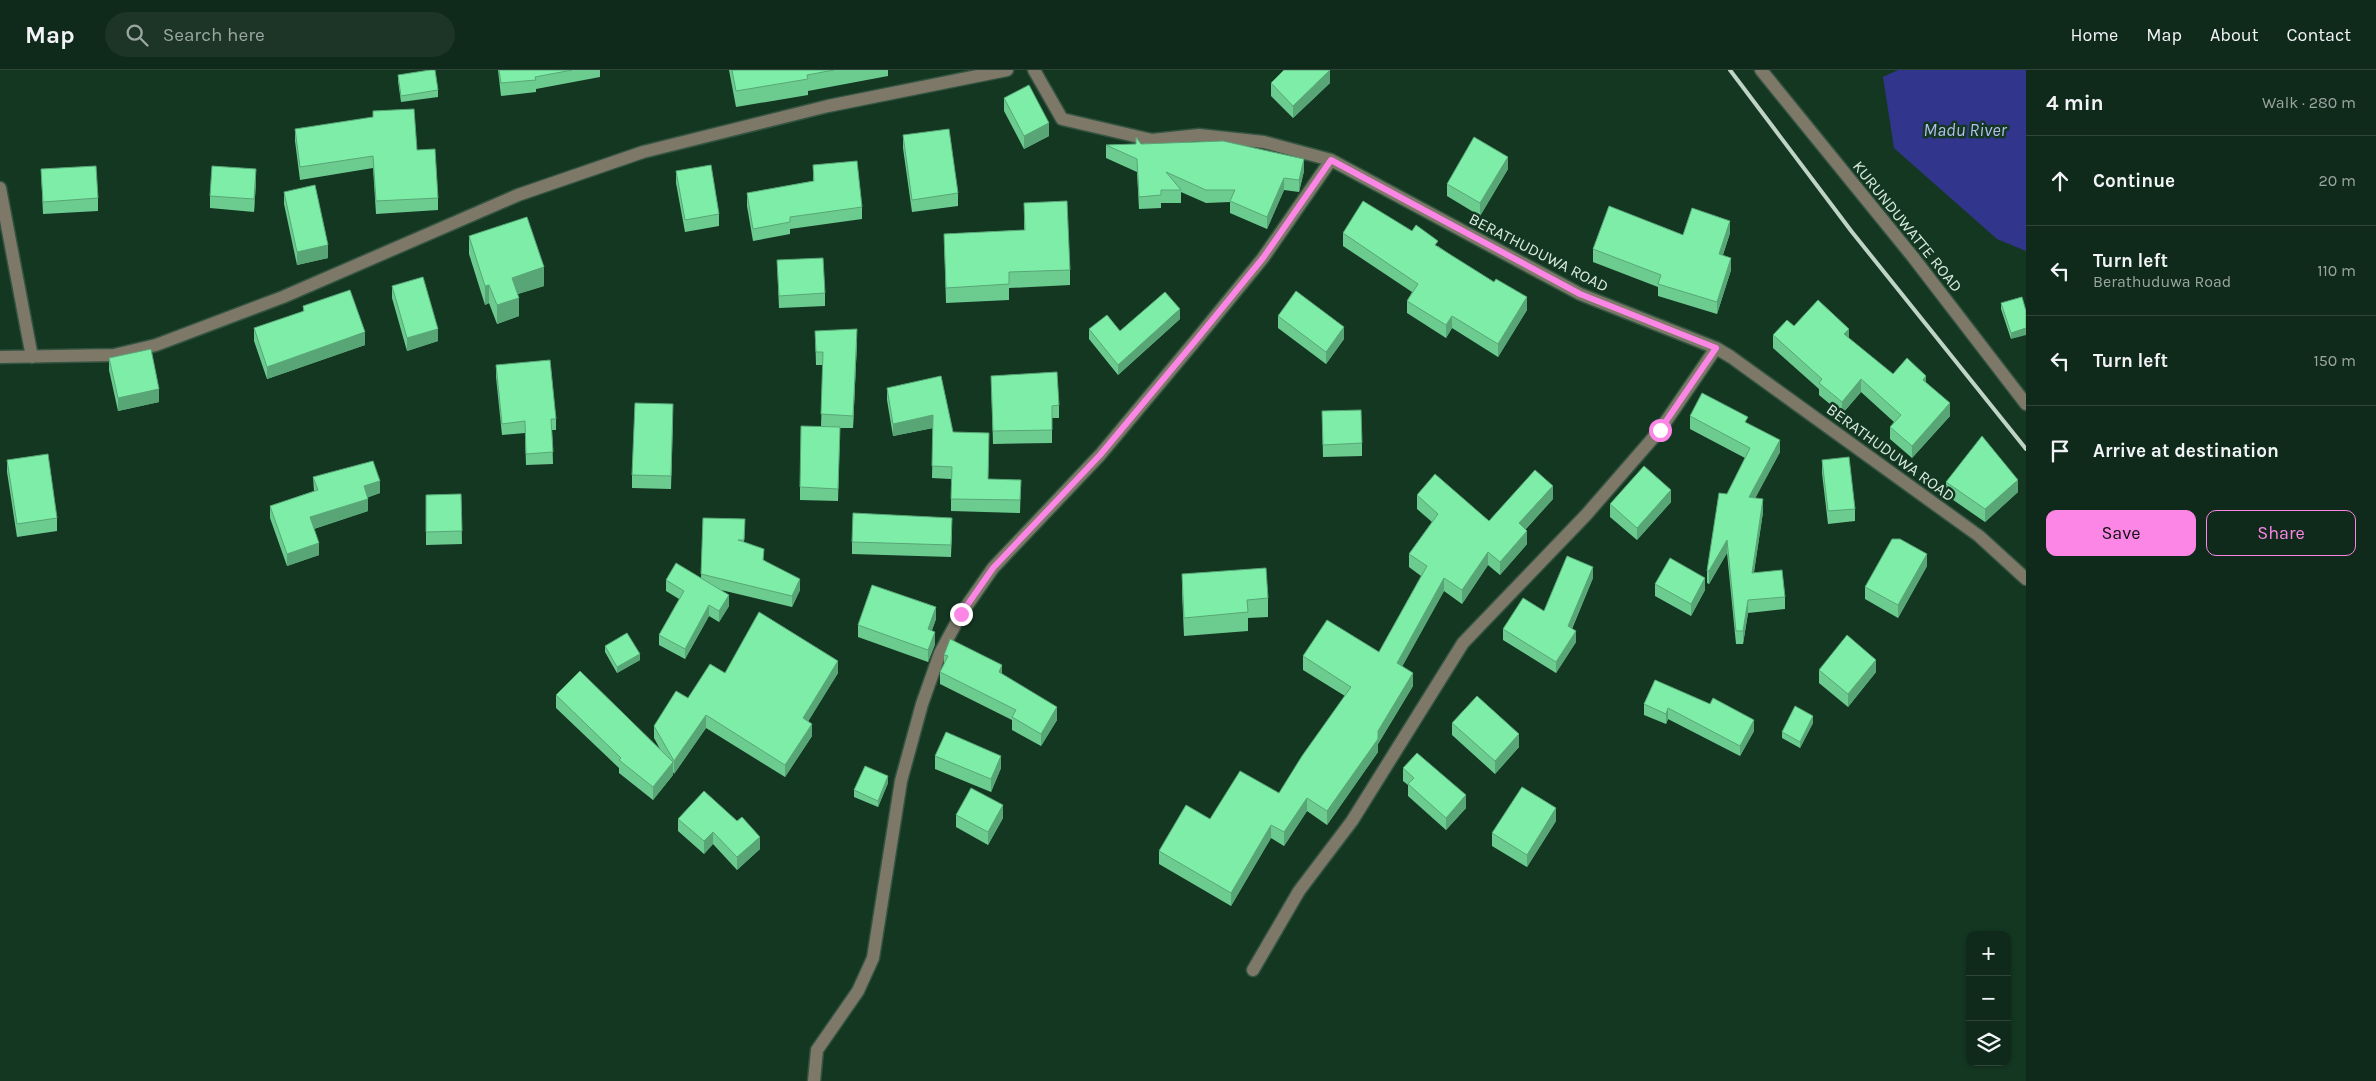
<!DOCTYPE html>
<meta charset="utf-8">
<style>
body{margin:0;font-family:Karla,sans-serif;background:#1d3527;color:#f1f3f6}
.controls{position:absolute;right:15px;bottom:15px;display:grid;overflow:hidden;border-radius:10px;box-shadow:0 1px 4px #0004}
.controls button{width:45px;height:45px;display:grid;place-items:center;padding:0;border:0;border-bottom:1px solid #2f4539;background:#0f291a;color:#f1f3f6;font:25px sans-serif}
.stop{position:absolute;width:15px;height:15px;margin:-11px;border:4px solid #fb86e5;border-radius:50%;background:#fff}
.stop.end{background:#fb86e5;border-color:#fff;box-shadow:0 1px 5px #0008}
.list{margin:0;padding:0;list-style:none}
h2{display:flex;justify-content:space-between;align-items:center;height:65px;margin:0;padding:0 20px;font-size:21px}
h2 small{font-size:16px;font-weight:400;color:#9ba6a2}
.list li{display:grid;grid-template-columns:32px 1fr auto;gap:15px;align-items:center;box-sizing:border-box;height:90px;padding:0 20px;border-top:1px solid #2f4539}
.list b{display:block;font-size:19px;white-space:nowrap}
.list p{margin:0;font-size:16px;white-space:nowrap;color:#9ba6a2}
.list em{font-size:16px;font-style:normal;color:#9ba6a2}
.actions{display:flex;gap:10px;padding:15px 20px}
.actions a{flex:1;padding:11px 0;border:1px solid #fb86e5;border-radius:10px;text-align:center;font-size:18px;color:#fb86e5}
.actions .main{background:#fb86e5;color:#111}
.icon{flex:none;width:28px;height:28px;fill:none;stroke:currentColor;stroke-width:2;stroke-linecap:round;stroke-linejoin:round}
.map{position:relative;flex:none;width:2026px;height:1011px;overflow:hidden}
header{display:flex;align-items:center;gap:30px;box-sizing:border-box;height:70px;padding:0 25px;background:#0f291a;border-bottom:1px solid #2f4539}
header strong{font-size:24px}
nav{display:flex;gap:28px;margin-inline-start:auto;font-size:18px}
.search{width:350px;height:45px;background:#1d3527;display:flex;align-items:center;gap:12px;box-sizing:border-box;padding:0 18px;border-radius:28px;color:#9ba6a2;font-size:19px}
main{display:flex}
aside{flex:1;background:#0f291a}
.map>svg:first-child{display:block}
.water{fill:#31368c}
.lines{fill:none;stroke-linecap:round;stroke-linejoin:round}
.minor-casing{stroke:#335440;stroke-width:15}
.minor{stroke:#7d7868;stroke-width:12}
.rail{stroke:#bfd4c5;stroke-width:4}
.wall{fill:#6ccc90}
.shaded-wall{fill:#58a676}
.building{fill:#7eeda8;stroke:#58a676}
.route{stroke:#fb86e5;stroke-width:6}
.labels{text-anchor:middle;stroke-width:5;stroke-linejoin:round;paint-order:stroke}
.street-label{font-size:16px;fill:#d8ebdd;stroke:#143722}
.water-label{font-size:18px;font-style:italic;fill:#b4bfef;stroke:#143722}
</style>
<header>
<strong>Map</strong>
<div class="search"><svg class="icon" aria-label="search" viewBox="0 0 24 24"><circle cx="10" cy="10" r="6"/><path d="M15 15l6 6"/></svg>Search here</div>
<nav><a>Home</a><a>Map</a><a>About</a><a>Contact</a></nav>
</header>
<main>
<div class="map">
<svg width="2026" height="1011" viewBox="0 0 2026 1011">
<rect width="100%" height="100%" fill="#143722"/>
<path class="water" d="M1898 0H2026V181L1997 169 1894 78 1883 7Z"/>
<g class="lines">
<defs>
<path id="minor" d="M1034 0 1062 49 1152 70 1199 65 1264 72 1331 90 1580 224 1716 278 1731 287 1979 466 2026 509
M1761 0 1913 187 2026 334
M0 118 32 287
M0 287 114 285 156 275 283 227 518 125 643 82 828 36 1007 0
M1253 900 1299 821 1352 751 1463 573 1586 445 1660 360 1716 278
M814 1011 817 980 858 921 873 888 901 711 922 634 940 583 961 544 993 498 1100 385 1196 270 1263 188 1331 90"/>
</defs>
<use href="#minor" class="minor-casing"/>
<use href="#minor" class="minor"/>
<path class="rail" d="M1730 0 1852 162 2026 379"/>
</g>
<path class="wall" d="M498 0H600V7L536 19V22L501 26Z
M729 0H888V6L808 21V25L736 37Z
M398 5 438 20V27L401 32 398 11Z
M1271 13H1330L1293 48 1271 26Z
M1004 28 1049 66 1024 79 1004 41Z
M295 59 417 80 438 128V140L376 144 373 98 300 110 295 71Z
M903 65 958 123V136L912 142 903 78Z
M1141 74 1304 101 1299 122 1284 120 1267 159 1230 143V132L1206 133 1181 122V133H1161V138L1139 139 1137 102 1106 88V75Z
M813 95 862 137V149L790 159V164L753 171 747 136V123L813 111Z
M41 99 98 128V141L43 144Z
M1508 99 1480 146 1447 126V114Z
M676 101 719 144V156L685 162 676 113Z
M256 112 254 142 210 138V126Z
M284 122 328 188 297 195 284 134Z
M1024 133 1070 200V215L1009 218V230L946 233 944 164 1024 160Z
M1343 163 1438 176 1527 240 1498 287 1452 258 1446 268 1407 243V231L1412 222 1343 176Z
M1730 163 1723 185 1731 200 1717 244 1658 226V217L1593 192V179L1683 165Z
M469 166 544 216 517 224 519 246 497 254 489 233 485 235 469 184Z
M777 190 825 223V236L779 238Z
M392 216 438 271 407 281 392 228Z
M2022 227 2011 269 2001 239V233Z
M303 236 365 275 267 309 254 271V258L303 242Z
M1278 246 1344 269 1326 294 1278 258Z
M1180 249 1118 305 1089 269V259L1120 261Z
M1794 256 1849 269 1893 304 1926 313 1950 346 1912 388 1890 369V357L1894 352 1861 322 1842 344 1819 325V319L1773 278V265Z
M815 261 857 272 853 358H840L838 431 800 430V417L821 356 823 295H816Z
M109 288 159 332 118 341 109 300Z
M496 295 556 349V360H552L553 394 526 395 525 363 502 365 496 307Z
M991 306 1059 335V348H1052V373L993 374Z
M887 318 953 362 989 376 988 409 1021 410 1020 443 951 441V409L932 408 933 358 893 366 887 330Z
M1322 341 1362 373V386L1323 387Z
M1690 346 1748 354 1780 382 1755 428 1763 442 1754 502 1785 527V539L1748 543 1743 574H1736L1727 483 1709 514 1707 513V501L1727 424 1745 388 1690 359Z
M673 347 671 419 632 418V405Z
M7 390 57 448V461L17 467 7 402Z
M1822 390 1855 439V451L1828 454 1822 403Z
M313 407 380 423 368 427V441L314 459 319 485 287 496 270 448V436L314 421Z
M1946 412 2018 422 1985 452 1946 425Z
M461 424 462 474 426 475V425Z
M1417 425 1489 451 1553 429 1526 459 1527 474 1500 505 1488 495 1462 534 1444 521 1402 596 1413 616 1378 674V682L1327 755 1307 741 1284 776 1271 768 1231 836 1159 794V781L1210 749 1279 723 1345 626 1303 600V586L1379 582 1421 506 1409 497V484L1432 452 1417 439Z
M1671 432 1637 470 1610 447V434Z
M703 448 745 449 744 472 764 490 800 520 792 537 721 520 729 536 719 552 709 546 685 589 659 575V565L679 529 666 521V510L701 508Z
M952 461 951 487 852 484V472Z
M1927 496 1898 548 1865 529V517Z
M1182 504 1268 528V547L1248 548V561L1184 566 1182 522Z
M1593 508 1572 559 1576 572 1556 603 1503 570V559L1544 541Z
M1655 514 1705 520 1691 546 1655 526Z
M936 549 932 560 935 574 928 592 858 567V555Z
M605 576 640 590 617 603 605 582Z
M944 585 1002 604 1057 650 1041 676 1012 660V650L940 614V602L944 595Z
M1819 600 1876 602 1848 637 1819 613Z
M725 603H838L808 651 812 666 785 707 706 658 674 704 673 702V705L653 730 619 703V698L556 638V625L661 681 654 668V656L688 628Z
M1655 610 1754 661 1740 686 1668 649 1666 654 1644 645V634Z
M1452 653 1519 677 1495 704 1452 665Z
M1813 653 1800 678 1782 668V662Z
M935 686 1001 698 991 722 935 699Z
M1403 698 1466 738 1446 760 1408 726V715L1403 711Z
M888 713 878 737 854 727V720Z
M956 745 1003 748 988 775 956 757Z
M678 749 737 751 760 779 737 800 713 774 704 784 678 761Z
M1556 751 1527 797 1492 776V763Z"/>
<path class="shaded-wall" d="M1330 0V13L1293 48V36Z
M1049 53V66L1024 79V66Z
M1508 87V99L1480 146V133Z
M1304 89V101L1299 122V110Z
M256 99V112L254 142V129Z
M1284 108V120L1267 159V147Z
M1730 151V163L1719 197V184Z
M328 175V188L297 195V182Z
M1731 188V200L1717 244V232Z
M544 197V216L512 226V208Z
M489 215V233L485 235V216Z
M1527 227V240L1498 287V274Z
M519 228V246L497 254V235Z
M1180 239V249L1118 305V295Z
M1452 246V258L1446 268V255Z
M1344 257V269L1326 294V282Z
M2026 258V265L2011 269V263Z
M438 259V271L407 281V268Z
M857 259V272L853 358V346Z
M1849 259V271L1844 264Z
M365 262V275L267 309V297Z
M1926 306V318L1923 310Z
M1861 309V322L1842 344V332Z
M159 319V332L118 341V328Z
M1950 333V346L1912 388V376Z
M933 345V358L893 366V354Z
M1780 370V382L1749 440V427Z
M2018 410V422L1985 452V439Z
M380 411V423L364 429V416Z
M1553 416V429L1519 466V453Z
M1671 420V432L1637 470V458Z
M368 429V441L310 460V447Z
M1763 429V442L1752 515V503Z
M1527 461V474L1500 505V492Z
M1727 470V483L1709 514V501Z
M319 473V485L287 496V484Z
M1488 482V495L1462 534V520Z
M1927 484V496L1898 548V535Z
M1593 497V508L1568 567V556Z
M1444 508V521L1397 606V593Z
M1705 508V520L1691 546V534Z
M800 509V520L792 537V526Z
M729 525V536L719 552V541Z
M1748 530V543L1743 574V561Z
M709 535V546L685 589V579Z
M936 537V549L928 571V559Z
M1576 561V572L1556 603V592Z
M935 562V574L928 592V580Z
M640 584V590L617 603V597Z
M1876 590V602L1848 637V624Z
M838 591V603L803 660V648Z
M1002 595V608L999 602Z
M1413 603V616L1378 674V682L1327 755V741Z
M1057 637V650L1041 676V664Z
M1668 638V649L1666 654V644Z
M706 645V658L674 704V691Z
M1813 646V653L1800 678V672Z
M1754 650V661L1740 686V676Z
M812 654V666L785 707V695Z
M1519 664V677L1495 704V691Z
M1001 686V698L991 722V709Z
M673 692V705L653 730V717Z
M888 706V713L878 737V731Z
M1466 725V738L1446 760V748Z
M1307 728V741L1284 776V762Z
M1003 735V748L988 775V762Z
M1556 738V751L1527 797V785Z
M1271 755V768L1231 836V823Z
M713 762V774L704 784V771Z
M760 767V779L737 800V787Z"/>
<path class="building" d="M430 0H435L438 20 401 26 398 5Z
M499 0H572L535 7 536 10 501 13Z
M732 0H834L807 5 808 9 736 21Z
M1284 0H1330L1293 36 1271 13Z
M1029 15 1049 53 1024 66 1004 28Z
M414 39 417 80 435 79 438 128 376 131 373 86 300 97 295 59 373 47V41Z
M949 59 958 123 912 130 903 65Z
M1136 67 1141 74 1223 71 1304 89 1299 110 1284 108 1267 147 1230 131 1235 120H1206L1166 102 1181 120H1161V125L1139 127 1137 89 1106 75 1136 74Z
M1474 67 1508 87 1480 133 1447 114Z
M857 91 862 137 790 147V152L753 159 747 123 814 111 813 95Z
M711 95 719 144 685 150 676 101Z
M96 96 98 128 43 132 41 99Z
M212 96 256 99 254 129 210 126Z
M315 115 328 175 297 182 284 122Z
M1067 131 1070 200 1009 202V214L946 218 944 164 1025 160 1024 133Z
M1363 131 1412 161 1416 155 1438 171 1435 175 1494 212 1496 209 1527 227 1498 274 1452 246 1446 255 1407 231 1418 214 1343 163Z
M1609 136 1683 165 1692 138 1730 151 1719 184 1731 188 1717 232 1658 214 1661 205 1593 179Z
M527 147 544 197 512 208 519 228 497 235 489 215 485 216 469 166Z
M823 188 825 223 779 226 777 190Z
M423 207 438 259 407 268 392 216Z
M350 220 365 262 267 297 254 258 304 241 303 236Z
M1296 221 1344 257 1326 282 1278 246Z
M1165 222 1180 239 1118 295 1089 259 1107 245 1120 261Z
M2022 227 2026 241V258L2011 263 2001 233Z
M1818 230 1849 259 1844 264 1893 304 1907 288 1926 306 1923 310 1950 333 1912 376 1890 357 1901 345 1861 309 1842 332 1819 313 1822 309 1773 265 1787 250 1794 256Z
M857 259 853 346 821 344 823 282H816L815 261Z
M151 279 159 319 118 328 109 288Z
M550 290 556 349H551L553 382 526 384 525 351 502 354 496 295Z
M1057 302 1059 335 1052 336V360L993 361 991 306Z
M941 306 953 362 989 363 988 409 1021 410 1020 430 951 429 952 397 932 396 933 345 893 354 887 318Z
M1702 323 1748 347 1745 352 1780 370 1749 427 1763 429 1752 503 1782 500 1785 527 1748 530 1743 561H1736L1727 470 1709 501H1707L1719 423 1727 424 1750 378 1690 346Z
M635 333 673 334 671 406 632 405Z
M1361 340 1362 373 1323 375 1322 341Z
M801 356 840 357 838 419 800 417Z
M1982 366 2018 410 1985 439 1946 412Z
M48 384 57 448 17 454 7 390Z
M1849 387 1855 439 1828 441 1822 390Z
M373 391 380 411 364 416 368 429 310 447 319 473 287 484 270 436 318 420 313 407Z
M1644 396 1671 420 1637 458 1610 434Z
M1535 400 1553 416 1519 453 1527 461 1500 492 1488 482 1462 520 1444 508 1397 593 1413 603 1378 661V669L1327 741 1307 728 1284 762 1271 755 1231 823 1159 781 1186 735 1210 749 1240 701 1279 723 1302 686 1351 617 1303 586 1327 550 1379 582 1427 496 1409 484 1438 444 1417 425 1435 404 1489 451Z
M461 424 462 461 426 462V425Z
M853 443 952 448 951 475 852 472Z
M703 448 745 449 744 470H738L764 479 763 490 800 509 792 526 701 504Z
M1892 469H1900L1927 484 1898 535 1865 517Z
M1567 486 1593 497 1568 556 1576 561 1556 592 1503 559 1523 528 1544 541Z
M1670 488 1705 508 1691 534 1655 514Z
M676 493 729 525 719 541 709 535 685 579 659 565 684 521 666 510Z
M1266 498 1268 528 1247 530 1248 542 1184 548 1182 504Z
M872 515 936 537 928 559 935 562 928 580 858 555Z
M759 542 838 591 803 648 812 654 785 695 706 645 674 691 654 656 676 621 688 628 710 594 725 603Z
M627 563 640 584 617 597 605 576Z
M1847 565 1876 590 1848 624 1819 600Z
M950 569 1002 595 999 602 1057 637 1041 664 1012 647 1016 640 940 602 948 586 944 585Z
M580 601 673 692 653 717 619 690 621 688 556 625Z
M1655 610 1710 634 1713 628 1754 650 1740 676 1668 638 1666 644 1644 634Z
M1477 626 1519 664 1495 691 1452 653Z
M1795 636 1813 646 1800 672 1782 662Z
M946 662 1001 686 991 709 935 686Z
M1417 683 1466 725 1446 748 1408 714 1414 708 1403 698Z
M865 696 888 706 878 731 854 720Z
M1522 717 1556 738 1527 785 1492 763Z
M971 718 1003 735 988 762 956 745Z
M704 721 737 751 742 747 760 767 737 787 713 762 704 771 678 749Z"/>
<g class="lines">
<path class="route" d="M961 544 993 498 1100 385 1196 270 1263 188 1331 90 1580 224 1716 278 1660 360"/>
</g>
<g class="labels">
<g class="street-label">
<text transform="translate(1908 156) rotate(51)" y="6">KURUNDUWATTE ROAD</text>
<text transform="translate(1539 182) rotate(27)" y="6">BERATHUDUWA ROAD</text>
<text transform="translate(1891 382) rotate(36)" y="6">BERATHUDUWA ROAD</text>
</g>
<g class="water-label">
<text x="1965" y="66">Madu River</text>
</g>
</g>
</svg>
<div class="controls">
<button>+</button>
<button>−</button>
<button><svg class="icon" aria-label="layers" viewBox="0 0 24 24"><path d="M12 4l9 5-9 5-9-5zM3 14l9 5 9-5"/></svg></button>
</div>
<div class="stop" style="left:1660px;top:360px"></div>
<div class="stop end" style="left:961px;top:544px"></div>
</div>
<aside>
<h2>4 min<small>Walk · 280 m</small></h2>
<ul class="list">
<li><svg class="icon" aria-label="ahead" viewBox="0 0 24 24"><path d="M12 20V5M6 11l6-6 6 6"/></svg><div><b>Continue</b></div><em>20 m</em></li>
<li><svg class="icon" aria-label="left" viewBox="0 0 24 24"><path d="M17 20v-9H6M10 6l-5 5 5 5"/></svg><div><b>Turn left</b><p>Berathuduwa Road</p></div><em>110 m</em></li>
<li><svg class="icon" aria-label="left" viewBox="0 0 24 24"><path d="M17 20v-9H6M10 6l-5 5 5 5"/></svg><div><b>Turn left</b></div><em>150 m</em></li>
<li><svg class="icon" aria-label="arrive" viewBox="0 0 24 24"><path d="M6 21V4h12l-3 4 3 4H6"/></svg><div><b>Arrive at destination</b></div></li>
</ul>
<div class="actions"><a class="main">Save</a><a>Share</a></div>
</aside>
</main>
